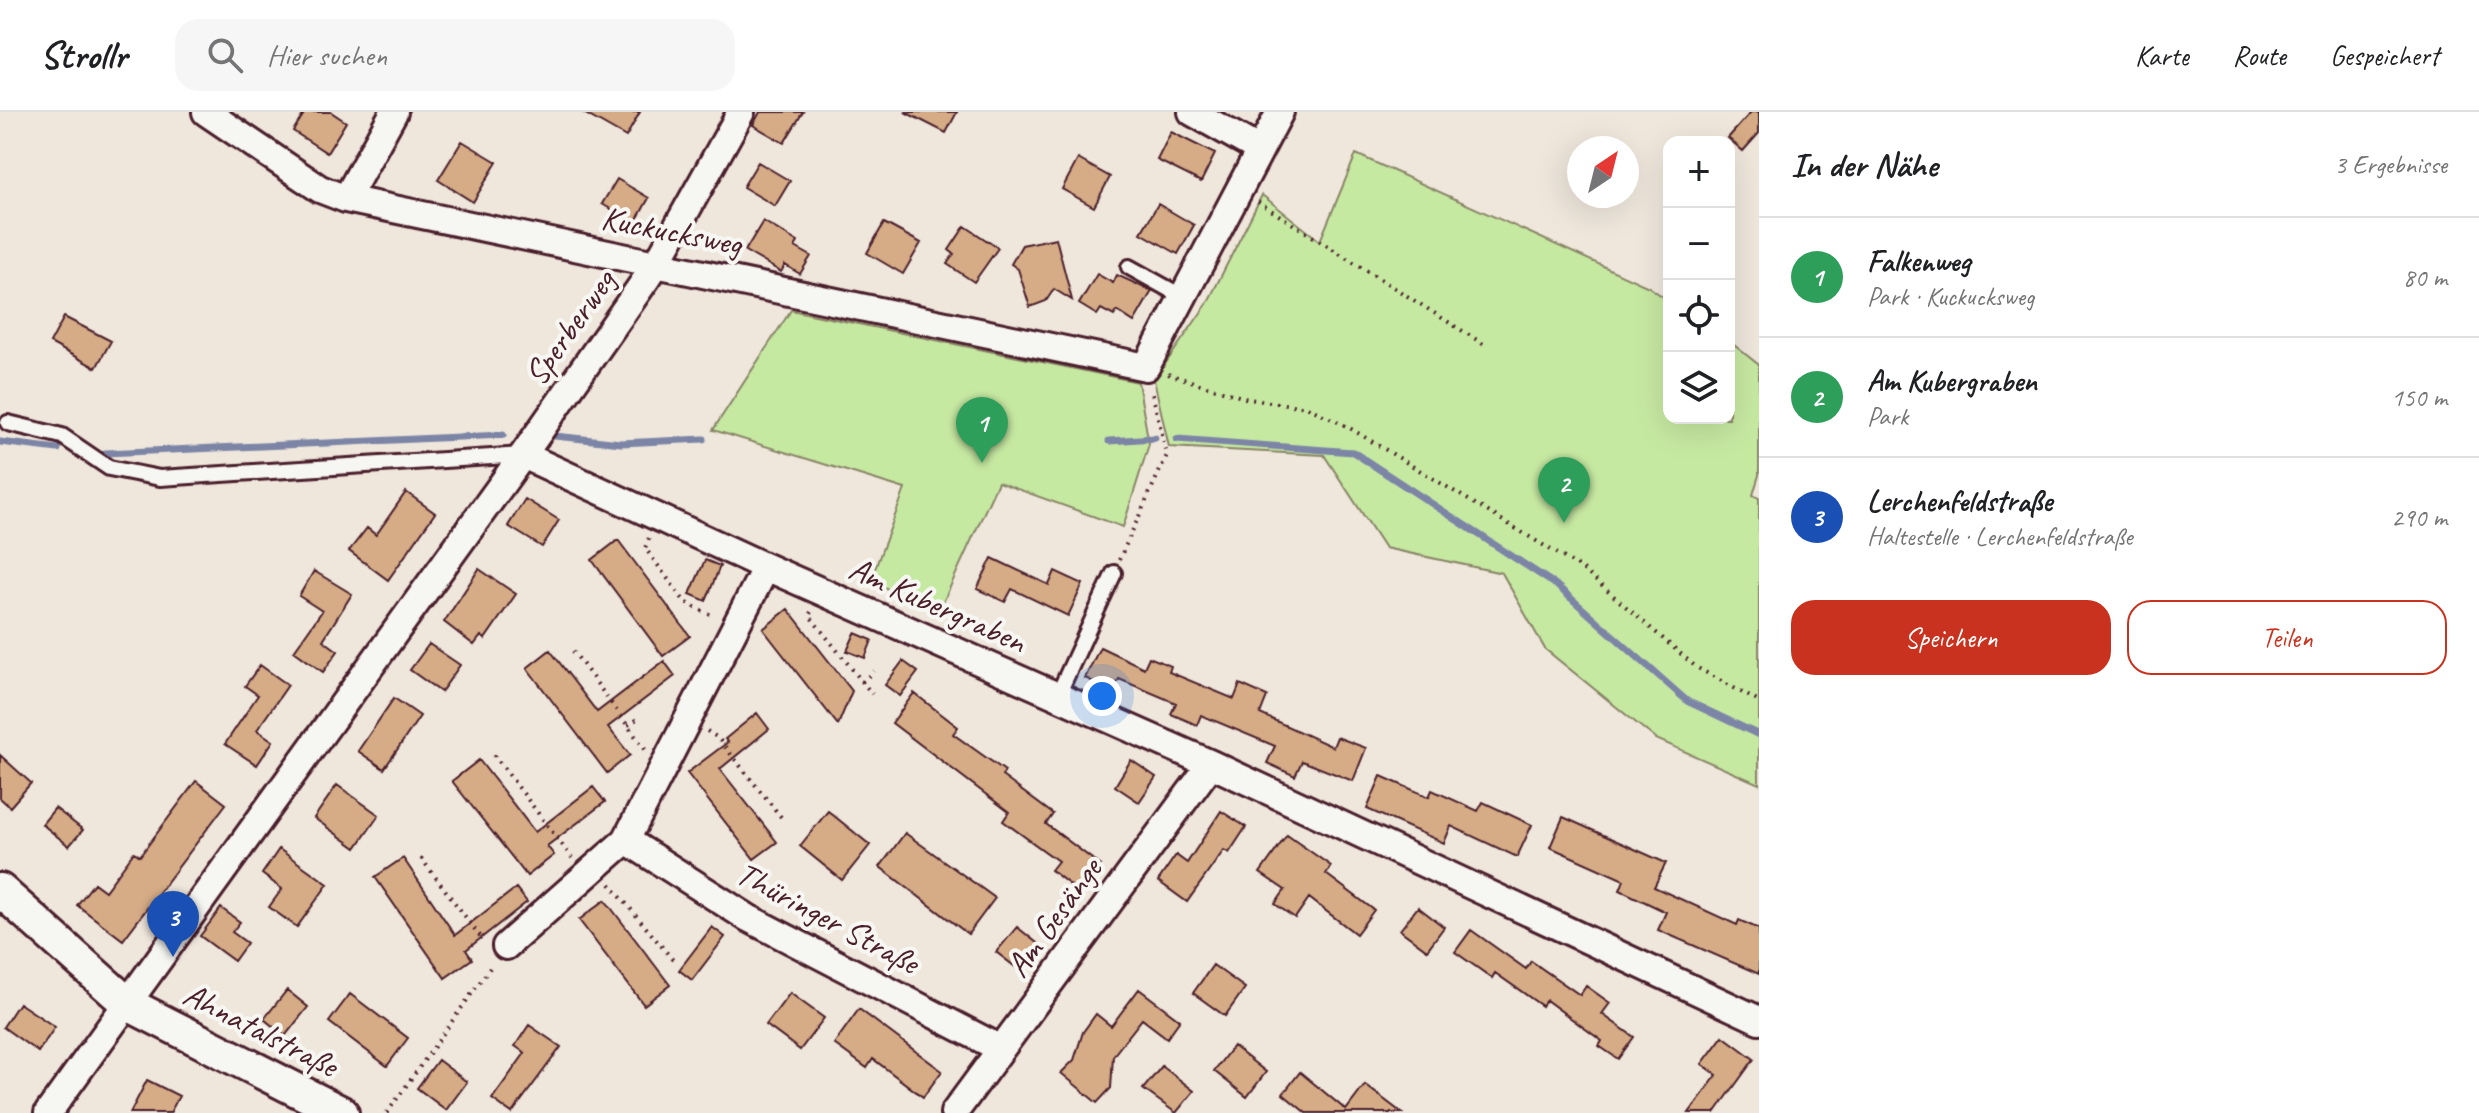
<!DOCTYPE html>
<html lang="de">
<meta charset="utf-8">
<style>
body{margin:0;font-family:Caveat,sans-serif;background:#f6f6f6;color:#202124}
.controls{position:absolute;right:24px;top:24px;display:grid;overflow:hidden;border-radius:16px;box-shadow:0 8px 32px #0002}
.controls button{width:72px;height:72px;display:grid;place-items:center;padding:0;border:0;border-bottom:2px solid #e0e0e0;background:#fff;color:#202124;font:40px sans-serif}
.compass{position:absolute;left:1567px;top:24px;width:72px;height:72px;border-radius:50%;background:#fff;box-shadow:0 8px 32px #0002;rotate:35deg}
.you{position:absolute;left:1102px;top:584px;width:28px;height:28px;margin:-20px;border:6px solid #fff;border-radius:50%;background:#1a73e8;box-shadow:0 0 0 12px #1a73e833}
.badge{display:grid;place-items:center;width:52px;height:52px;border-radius:50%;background:#c8321e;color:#fff;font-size:26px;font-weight:700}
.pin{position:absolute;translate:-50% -66px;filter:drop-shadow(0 2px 4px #0008)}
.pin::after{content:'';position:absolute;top:42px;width:28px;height:24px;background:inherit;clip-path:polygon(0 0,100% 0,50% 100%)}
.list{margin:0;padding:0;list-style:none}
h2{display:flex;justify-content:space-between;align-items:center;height:104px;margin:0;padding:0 32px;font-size:34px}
h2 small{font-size:26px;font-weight:400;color:#757577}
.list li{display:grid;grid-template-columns:52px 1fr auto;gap:24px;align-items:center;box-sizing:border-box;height:120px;padding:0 32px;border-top:2px solid #e0e0e0}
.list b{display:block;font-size:30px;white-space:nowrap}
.list p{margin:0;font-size:26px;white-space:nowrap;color:#757577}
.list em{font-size:26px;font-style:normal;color:#757577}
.actions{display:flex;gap:16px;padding:24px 32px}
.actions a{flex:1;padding:18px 0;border:2px solid #c8321e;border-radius:24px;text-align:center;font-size:28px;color:#c8321e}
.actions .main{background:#c8321e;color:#fff}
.icon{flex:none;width:44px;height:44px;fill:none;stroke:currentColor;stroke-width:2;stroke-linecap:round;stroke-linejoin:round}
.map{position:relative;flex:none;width:1759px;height:1001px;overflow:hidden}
header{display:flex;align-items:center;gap:48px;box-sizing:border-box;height:112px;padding:0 40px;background:#fff;border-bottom:2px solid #e0e0e0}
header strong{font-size:38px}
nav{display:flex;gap:44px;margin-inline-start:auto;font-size:28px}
.search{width:560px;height:72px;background:#f6f6f6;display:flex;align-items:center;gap:20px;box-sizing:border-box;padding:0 28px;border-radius:24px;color:#757577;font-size:30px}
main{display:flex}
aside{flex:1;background:#fff}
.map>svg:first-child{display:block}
.green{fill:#c6e9a2;stroke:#888466;stroke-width:2}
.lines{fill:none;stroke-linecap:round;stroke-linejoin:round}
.stream{stroke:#7b85a5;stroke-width:7}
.building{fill:#d5ac86;stroke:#4a1f2b;stroke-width:2}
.service-casing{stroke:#4a1f2b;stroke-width:20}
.minor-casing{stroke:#4a1f2b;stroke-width:32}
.tertiary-casing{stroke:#4a1f2b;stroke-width:38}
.path{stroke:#4a1f2b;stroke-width:4;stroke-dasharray:2 6;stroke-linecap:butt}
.service{stroke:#f6f6f2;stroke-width:14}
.minor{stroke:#f6f6f2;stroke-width:26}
.tertiary{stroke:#f6f6f2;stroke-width:32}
.labels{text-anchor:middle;stroke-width:8;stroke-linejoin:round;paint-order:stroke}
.street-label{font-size:34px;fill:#4a1f2b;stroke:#f6f6f2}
</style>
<header>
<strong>Strollr</strong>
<div class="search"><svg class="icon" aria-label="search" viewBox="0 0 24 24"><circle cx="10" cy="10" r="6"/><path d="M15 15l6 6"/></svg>Hier suchen</div>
<nav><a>Karte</a><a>Route</a><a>Gespeichert</a></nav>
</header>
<main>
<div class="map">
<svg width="1759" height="1001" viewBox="0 0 1759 1001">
<rect width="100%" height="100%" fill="#efe7dc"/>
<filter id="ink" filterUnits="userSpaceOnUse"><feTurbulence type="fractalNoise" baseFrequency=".0125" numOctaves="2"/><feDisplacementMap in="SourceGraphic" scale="16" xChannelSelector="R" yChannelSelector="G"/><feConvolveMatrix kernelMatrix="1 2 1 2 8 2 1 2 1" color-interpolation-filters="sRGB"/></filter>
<g filter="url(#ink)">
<path class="green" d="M1356 42 1649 175 1669 189V306H1729V229L1759 253V363L1753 383 1759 386V672L1656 627 1545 537 1502 461 1385 436 1324 343 1169 335 1154 268 1207 192 1262 83 1320 129Z
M791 198 1138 270 1149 332 1123 415 998 370 940 497 870 470 905 377 713 318Z"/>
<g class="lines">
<path class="stream" d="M555 324 621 331 704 327
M1177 327 1353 340 1556 473 1687 589 1759 623
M1109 329 1155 326
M0 330 58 337
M105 341 503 323"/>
</g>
<path class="building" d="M305 0H331L346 10 327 41 293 19Z
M582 0H640L626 25Z
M760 0H803L784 31 753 13Z
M905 0H957L946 21Z
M1751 0H1759V21L1743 39 1728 26Z
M1171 20 1215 42 1201 70 1157 48Z
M462 29 497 50 473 90 438 68Z
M1078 47 1110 65 1094 95 1062 77Z
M758 50 790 69 775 94 743 75Z
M617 67 649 86 635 111 602 92Z
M1158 92 1194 113 1178 142 1141 121Z
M763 109 798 130 795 135 811 144 800 162 785 153 781 160 745 139Z
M884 111 921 131 903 162 867 141Z
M965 114 998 136 974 170 947 152 954 142 949 138Z
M1056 126 1072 188 1054 177 1046 189 1030 195 1018 157 1011 152 1022 133Z
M1097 162 1113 171 1117 163 1152 179 1134 210 1117 199 1114 204 1101 197 1097 203 1079 192Z
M64 205 111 229 96 256 50 231Z
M406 380 435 401 388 468 349 439 367 416 376 423Z
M525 387 559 408 542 435 508 414Z
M618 428 690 524 663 544 592 448Z
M992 446 1049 473 1055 459 1083 472 1068 504 1012 477 1005 490 977 477Z
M705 448 720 454 706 489 690 482Z
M479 457 516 482 485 527 481 524 474 533 444 510Z
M314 459 352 482 323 528 338 539 323 560 294 539 322 499 299 484Z
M788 497 852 579 838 613 763 517Z
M855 521 872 528 865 546 847 539Z
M429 532 460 553 441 580 410 558Z
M1100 535 1144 556 1149 545 1171 554 1169 560 1234 587 1240 572 1267 584 1260 602 1333 635 1337 625 1366 636 1353 669 1302 649 1295 664 1267 651 1275 634 1201 603 1197 613 1171 602 1176 591 1119 567 1113 579 1085 566Z
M550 538 597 600 664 549 675 564 608 615 630 643 607 661 527 556Z
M903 549 918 560 900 584 885 573Z
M260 553 288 573 257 618 273 629 257 653 225 632 258 583 245 574Z
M914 581 958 615 953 622 1005 659 1002 664 1053 702 1046 712 1100 753 1079 780 1051 758 1058 749 1003 709 1009 700 892 611Z
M394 586 420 604 384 657 358 639Z
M757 601 769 617 720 657 777 730 754 747 687 661 728 630 725 627Z
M0 643 31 671 10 695 0 686Z
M479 648 535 720 593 675 605 690 547 734 554 743 527 764 452 669Z
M1131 648 1156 665 1139 690 1115 674Z
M1381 664 1429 685 1432 678 1478 699 1483 690 1532 713 1517 745 1451 714 1444 731 1367 697Z
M196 669 226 692 123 828 77 793 94 771 105 779 134 740 140 744Z
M337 673 379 703 356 736 314 706Z
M55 696 83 718 69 734 42 712Z
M828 699 870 733 842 768 800 734Z
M1221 699 1246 715 1229 741 1224 738 1187 790 1158 769 1176 743 1187 751Z
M1563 705 1666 751 1654 775 1737 813 1739 808 1759 817V862L1658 818 1666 800 1620 778 1624 768 1550 735Z
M905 721 995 786 968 822 880 755Z
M1287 723 1331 754 1326 762 1374 798 1356 822 1309 786 1295 806 1275 792 1285 778 1260 761Z
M279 737 328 772 297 815 269 795 282 777 262 762Z
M403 746 455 823 516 776 527 790 466 838 472 847 445 866 375 765Z
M605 788 670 873 644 893 579 808Z
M1418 795 1444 815 1427 838 1400 818Z
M221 796 240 810 232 820 247 831 234 849 200 824Z
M712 815 725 825 692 868 679 858Z
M1017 815 1042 835 1022 860 996 840Z
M1471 818 1526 857 1531 849 1580 883 1586 874 1610 891 1602 902 1634 925 1618 947 1599 934 1602 929 1546 888 1542 894 1495 861 1492 866 1455 840Z
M1213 853 1245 876 1225 904 1193 881Z
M1139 877 1180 908 1167 926 1142 907 1113 944 1111 976 1097 991 1061 961 1074 948 1083 920 1096 902 1111 914Z
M287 878 308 895 285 924 264 907Z
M790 881 824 906 800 938 766 913Z
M350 882 408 926 387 954 329 910Z
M19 891 55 915 38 940 3 915Z
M859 897 942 959 923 985 873 947 867 956 834 932Z
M529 913 561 935 512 1001 492 987 525 941 515 934Z
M1723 924 1754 947 1715 1001H1689L1717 963 1702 952Z
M1233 934 1266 960 1247 985 1214 959Z
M438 948 467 970 446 998 417 976Z
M1162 954 1194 979 1176 1001 1143 977Z
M1300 960 1346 998 1365 973 1402 1001H1306L1283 982Z
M147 968 179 984 170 1001H130Z"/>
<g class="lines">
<defs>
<path id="service" d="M1129 155 1183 185
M8 311 62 324 109 356 160 366 523 343
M1057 585 1114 461"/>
<path id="minor" d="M206 0 320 77 346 87 1146 255 1280 0
M1192 0 1260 38
M346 87 394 0
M523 343 766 455 1211 652 1759 908
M766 455 626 728 748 806 1001 937
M506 834 626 728
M48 1001 523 343 656 153 741 0
M954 1001 1211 652"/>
<path id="tertiary" d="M0 778 128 892 342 1001"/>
</defs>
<use href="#service" class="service-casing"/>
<use href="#minor" class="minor-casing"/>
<use href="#tertiary" class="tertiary-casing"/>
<path class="path" d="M1258 90 1485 233
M1168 262 1248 287 1307 295 1348 315 1581 456 1696 555 1759 590
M649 426 645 436 685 490 715 505
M1119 448 1167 343 1151 277
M811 500 809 503 872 582
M573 539 647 640
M862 570 874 559
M628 613 637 607
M707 619 718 626 781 705
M494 643 572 746
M421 746 483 828
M610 772 673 848
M387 1001 492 853"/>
<use href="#service" class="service"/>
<use href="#minor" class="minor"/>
<use href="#tertiary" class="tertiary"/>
</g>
</g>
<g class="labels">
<g class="street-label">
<text transform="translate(672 118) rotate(11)" y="12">Kuckucksweg</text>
<text transform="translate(569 215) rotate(-55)" y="12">Sperberweg</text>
<text transform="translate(938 492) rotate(24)" y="12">Am Kubergraben</text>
<text transform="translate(828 805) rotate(28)" y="12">Thüringer Straße</text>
<text transform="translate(1053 805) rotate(-54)" y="12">Am Gesänge</text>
<text transform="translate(261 917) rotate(27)" y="12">Ahnatalstraße</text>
</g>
</g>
</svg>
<div class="controls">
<button>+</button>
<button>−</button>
<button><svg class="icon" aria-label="locate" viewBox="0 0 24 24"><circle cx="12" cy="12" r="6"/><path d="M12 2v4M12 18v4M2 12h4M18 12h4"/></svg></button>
<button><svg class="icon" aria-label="layers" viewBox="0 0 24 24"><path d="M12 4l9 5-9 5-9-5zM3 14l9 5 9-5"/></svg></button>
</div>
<svg class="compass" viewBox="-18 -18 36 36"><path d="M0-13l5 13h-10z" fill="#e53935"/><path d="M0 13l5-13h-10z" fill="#757577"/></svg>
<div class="you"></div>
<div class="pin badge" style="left:982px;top:351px;background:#2e9e5b">1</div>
<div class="pin badge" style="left:1564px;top:411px;background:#2e9e5b">2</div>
<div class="pin badge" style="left:173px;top:845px;background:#1a4fb4">3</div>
</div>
<aside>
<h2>In der Nähe<small>3 Ergebnisse</small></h2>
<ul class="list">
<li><span class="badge" style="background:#2e9e5b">1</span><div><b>Falkenweg</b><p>Park · Kuckucksweg</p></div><em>80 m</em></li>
<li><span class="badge" style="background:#2e9e5b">2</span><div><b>Am Kubergraben</b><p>Park</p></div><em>150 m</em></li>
<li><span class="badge" style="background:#1a4fb4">3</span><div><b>Lerchenfeldstraße</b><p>Haltestelle · Lerchenfeldstraße</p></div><em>290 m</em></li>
</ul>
<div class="actions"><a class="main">Speichern</a><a>Teilen</a></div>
</aside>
</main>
